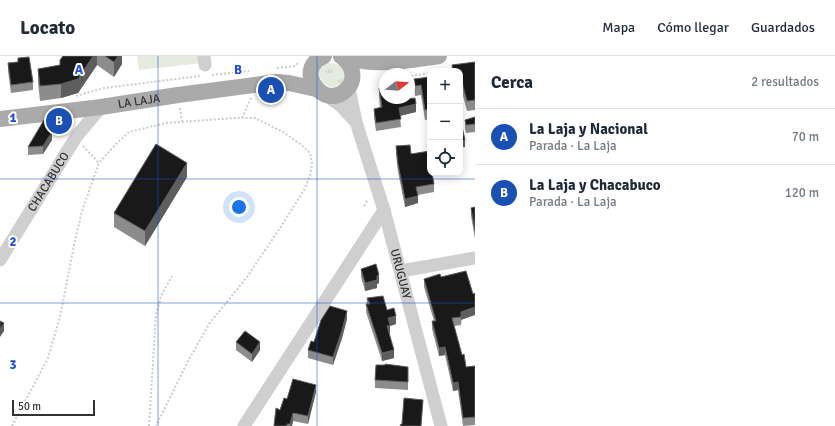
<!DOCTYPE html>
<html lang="es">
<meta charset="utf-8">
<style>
body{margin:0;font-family:Signika,sans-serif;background:#f2f2f3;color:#1f2937}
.controls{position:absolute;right:12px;top:12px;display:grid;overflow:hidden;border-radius:8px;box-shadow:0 2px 10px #0003}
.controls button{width:36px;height:36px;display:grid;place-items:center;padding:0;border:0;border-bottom:1px solid #e0e1e3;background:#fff;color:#1f2937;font:20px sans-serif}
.compass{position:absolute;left:379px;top:12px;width:36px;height:36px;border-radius:50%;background:#fff;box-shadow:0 2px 10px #0003;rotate:73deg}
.scale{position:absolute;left:12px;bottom:10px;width:83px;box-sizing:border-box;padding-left:4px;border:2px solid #323232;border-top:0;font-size:11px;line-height:14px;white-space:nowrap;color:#323232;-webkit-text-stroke:3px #fff;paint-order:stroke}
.you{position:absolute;left:239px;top:151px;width:14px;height:14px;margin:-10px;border:3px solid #fff;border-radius:50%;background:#1a73e8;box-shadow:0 0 0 6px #1a73e833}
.badge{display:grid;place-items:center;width:26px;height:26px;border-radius:50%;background:#de3f53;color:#fff;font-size:13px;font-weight:700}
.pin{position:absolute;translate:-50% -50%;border:2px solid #fff;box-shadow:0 1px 4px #0006}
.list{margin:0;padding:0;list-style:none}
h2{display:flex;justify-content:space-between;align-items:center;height:52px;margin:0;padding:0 16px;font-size:17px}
h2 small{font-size:13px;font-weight:400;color:#747a83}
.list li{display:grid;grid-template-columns:26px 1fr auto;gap:12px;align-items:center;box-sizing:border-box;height:56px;padding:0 16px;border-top:1px solid #e0e1e3}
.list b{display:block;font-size:15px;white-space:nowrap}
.list p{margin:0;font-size:13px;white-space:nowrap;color:#747a83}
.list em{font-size:13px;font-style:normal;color:#747a83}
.icon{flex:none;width:22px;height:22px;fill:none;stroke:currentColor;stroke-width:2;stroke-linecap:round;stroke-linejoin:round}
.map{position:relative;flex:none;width:475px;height:370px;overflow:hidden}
header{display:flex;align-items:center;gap:24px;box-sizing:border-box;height:56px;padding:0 20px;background:#fff;border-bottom:1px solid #e0e1e3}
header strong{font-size:19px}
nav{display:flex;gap:22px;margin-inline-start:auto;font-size:14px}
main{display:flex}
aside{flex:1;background:#fff}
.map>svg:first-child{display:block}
.grass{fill:url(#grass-tufts)}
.garden{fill:#e5ebde}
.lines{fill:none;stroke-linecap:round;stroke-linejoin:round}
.path{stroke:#ccc;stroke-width:2;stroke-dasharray:2 2;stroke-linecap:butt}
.minor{stroke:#cfcfcf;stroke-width:13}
.major{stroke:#aaa;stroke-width:16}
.wall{fill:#8c8c8c}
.shaded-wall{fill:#5e5e5e}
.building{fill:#191919;stroke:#5e5e5e}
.grid{fill:none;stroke:#1d4ed8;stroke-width:1;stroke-opacity:0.55}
.labels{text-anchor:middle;stroke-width:4;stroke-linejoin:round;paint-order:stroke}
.street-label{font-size:12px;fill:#323232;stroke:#fff}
.grid-label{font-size:13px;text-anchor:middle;font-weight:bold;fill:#1d4ed8;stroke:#fff;stroke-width:4;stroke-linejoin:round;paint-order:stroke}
</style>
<header>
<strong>Locato</strong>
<nav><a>Mapa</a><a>Cómo llegar</a><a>Guardados</a></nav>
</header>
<main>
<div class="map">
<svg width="475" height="370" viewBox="0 0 475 370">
<defs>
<pattern id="grass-tufts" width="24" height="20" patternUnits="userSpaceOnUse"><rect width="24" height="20" fill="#e5ebde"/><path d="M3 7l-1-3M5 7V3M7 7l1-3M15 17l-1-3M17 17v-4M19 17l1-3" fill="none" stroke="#c5cabf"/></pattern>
</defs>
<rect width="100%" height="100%" fill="#fff"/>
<path class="grass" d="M328 7C339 7 343 12 350 20L341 33C326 31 321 29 318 14L323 9Z"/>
<path class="garden" d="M137 0H201L202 7 139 14Z"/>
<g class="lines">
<path class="path" d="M277 12 295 10 299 6
M441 15 454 13
M212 19 249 15
M411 20 430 17
M76 40 104 32 201 20
M180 52 182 65
M242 62 251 42
M83 90 99 107
M364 150 368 143
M12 370 48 302 60 261 74 189 82 155 99 107 116 88 129 76 166 67 235 62H255L283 76 300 88 310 97 312 107 311 117 304 134 284 166 247 221 209 268 187 307 156 370
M149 370 156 259 161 240 172 220"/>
<g class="minor">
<path d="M204 0 205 9"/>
<path id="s1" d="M349 32 356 66 384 154 441 370"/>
<path d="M327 40 341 50 355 65"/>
<path id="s2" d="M0 204 76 81 101 51"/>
<path d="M401 215 475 202"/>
<path d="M244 370 384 154"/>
</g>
<g class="major">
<path d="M324 0C321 2 318 3 316 5 299 22 326 52 345 35 349 31 351 29 352 24 354 13 349 7 341 0"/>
<path d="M341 0C376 11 404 5 439 0"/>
<path id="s3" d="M0 63 101 51 178 39 277 26 289 27 316 33"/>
</g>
</g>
<path class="wall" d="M63 0H122V8L114 21 97 9 78 37 61 42 40 45 38 27V13L60 9Z
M18 2 33 26V34L11 37 8 15V7L18 6Z
M475 6V54L467 55 462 36H460V15H452V9Z
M430 21V63L425 64 421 39 415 40 414 23Z
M379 32 392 45 416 56 400 60 401 71 376 75 374 61V53L380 52 379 40Z
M475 61V76L466 77 465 72V64Z
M428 77H430V117L434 128V136L418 139V147L405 151 398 116 396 98V90L411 98 430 95 428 85Z
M52 84 43 98 28 99V91Z
M187 121 145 190 114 171V157Z
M475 151V183L471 160V152Z
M361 213 379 227 377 228V232L365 235 361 221Z
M466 215 461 269 454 270 462 299 466 311 475 310V369L463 370 458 334 453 335 445 299 439 300 432 273V265H434L424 231V223L441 221Z
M367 242 387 254 396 268 390 270V277H389L394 302 382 305 366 256Z
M347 263 342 282 333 309 308 302V294Z
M236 286 260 294 252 306 236 294Z
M408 319V334L375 332V324Z
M316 336 308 368 293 365 292 370H274L280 354 287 343Z"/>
<path class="shaded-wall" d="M93 0H97V9L78 37 61 42V28Z
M118 0H122V8L114 21V6Z
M416 48V56L399 60V52Z
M52 76V84L43 98V90Z
M465 84V91L460 92V85Z
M187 107V121L145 190V175Z
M418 140V147L405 151V143Z
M379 219V227L377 228V232L365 235V227L377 220Z
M475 251V259L461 264V256Z
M347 255V263L342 282 333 309V301Z
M396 260V268L390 270V277L387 278V270L388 262Z
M4 267V275L0 281V273Z
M260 286V294L252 306V298Z
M445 291V299L439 300V292Z
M394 294V302L382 305V297Z
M458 326V334L453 335V327Z
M316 329V336L308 368V360Z
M293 357V365L292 370H290Z"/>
<path class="building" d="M63 0H93L78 23 61 28 40 30 38 13 60 9V4Z
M105 0H118L114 6Z
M29 1 33 26 11 29 8 7 18 6V2Z
M475 6V44L467 45 462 26H460V15H453L452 9Z
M430 21V53L425 54 421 29 415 30 414 23Z
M385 31V42H392V45L415 42 416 48 399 52 401 63 376 67 374 53 382 51 379 32Z
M475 61V68L466 69 465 64Z
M44 64 52 76 43 90 28 91Z
M460 66H461L465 84 460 85Z
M428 77H430V88Z
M156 88 187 107 145 175 114 157Z
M410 89 411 98 430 95V105H429L430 117H432L434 128 416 131 418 140 405 143 398 108 396 90Z
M475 151V175L471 152Z
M376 208 379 219 377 220V224L365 227 361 213Z
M466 215 473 238 475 237V251L461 256V261L452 262 462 299 464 298 466 311 475 310V361L463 362 458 326 453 327 445 291 439 292 432 265H436L424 223 440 218 441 221Z
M383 240 387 254 394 252 396 260 388 262 390 269 387 270 394 294 382 297 366 248H370L367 242Z
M330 250 347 255 342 274 333 301 308 294 311 285 314 286 321 264Z
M0 265 4 267 0 273Z
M245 275 260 286 252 298 236 286Z
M385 308 408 311V326L375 324 376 309H385Z
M293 323 316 329 308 360 293 357 290 368H287V370H274L276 352 280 354 284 342 287 343Z
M404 342 423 344 421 370H400L401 368H402Z"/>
<path class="grid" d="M158 0V370M317 0V370M0 123H475M0 247H475"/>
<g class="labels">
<g class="street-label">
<text dy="4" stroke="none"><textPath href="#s3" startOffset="140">LA LAJA</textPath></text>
<text dy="4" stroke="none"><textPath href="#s2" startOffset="92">CHACABUCO</textPath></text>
<text dy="4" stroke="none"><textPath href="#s1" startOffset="193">URUGUAY</textPath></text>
</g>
</g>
<g class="grid-label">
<text x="79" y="18">A</text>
<text x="238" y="18">B</text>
<text x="13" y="66">1</text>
<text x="13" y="190">2</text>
<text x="13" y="313">3</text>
</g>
</svg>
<div class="controls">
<button>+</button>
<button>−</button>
<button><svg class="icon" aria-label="locate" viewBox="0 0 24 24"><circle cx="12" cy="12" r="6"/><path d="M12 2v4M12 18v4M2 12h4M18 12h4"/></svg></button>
</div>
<svg class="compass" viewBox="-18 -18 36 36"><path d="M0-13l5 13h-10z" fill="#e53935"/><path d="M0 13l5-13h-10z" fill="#747a83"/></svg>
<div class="scale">50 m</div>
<div class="you"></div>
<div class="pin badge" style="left:271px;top:34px;background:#1a4fb4">A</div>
<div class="pin badge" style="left:59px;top:65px;background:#1a4fb4">B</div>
</div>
<aside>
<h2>Cerca<small>2 resultados</small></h2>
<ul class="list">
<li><span class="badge" style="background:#1a4fb4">A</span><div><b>La Laja y Nacional</b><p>Parada · La Laja</p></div><em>70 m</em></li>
<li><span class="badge" style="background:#1a4fb4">B</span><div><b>La Laja y Chacabuco</b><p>Parada · La Laja</p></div><em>120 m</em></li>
</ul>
</aside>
</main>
